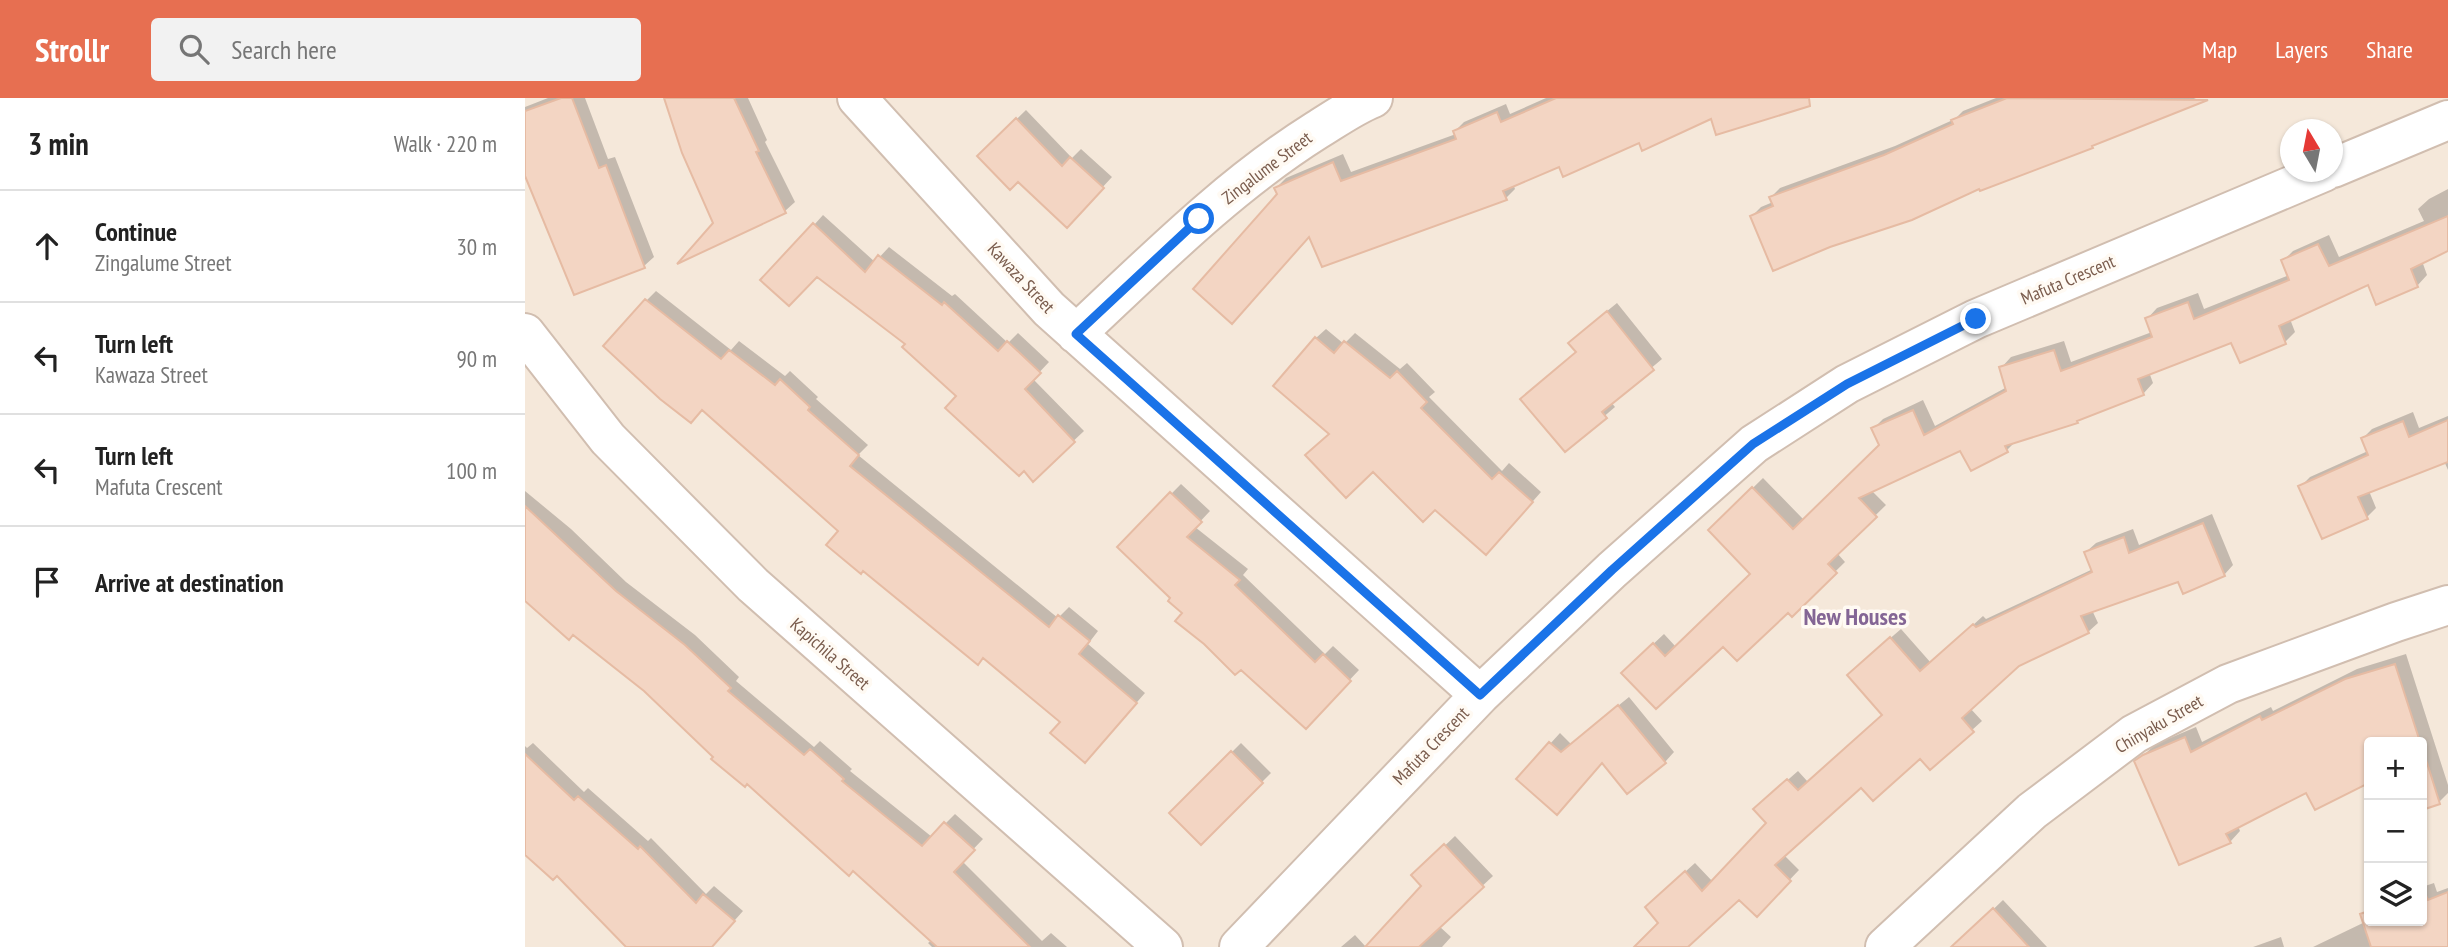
<!DOCTYPE html>
<meta charset="utf-8">
<style>
body{margin:0;font-family:"PT Sans Narrow",sans-serif;background:#f2f2f2;color:#222}
.controls{position:absolute;right:21px;bottom:21px;display:grid;overflow:hidden;border-radius:7px;box-shadow:0 2px 5px #0004}
.controls button{width:63px;height:63px;display:grid;place-items:center;padding:0;border:0;border-bottom:2px solid #e0e0e0;background:#fff;color:#222;font:35px sans-serif}
.compass{position:absolute;left:1755px;top:21px;width:63px;height:63px;border-radius:50%;background:#fff;box-shadow:0 2px 5px #0004;rotate:350deg}
.stop{position:absolute;width:21px;height:21px;margin:-16px;border:5px solid #1a73e8;border-radius:50%;background:#fff}
.stop.end{background:#1a73e8;border-color:#fff;box-shadow:0 2px 7px #0008}
.list{margin:0;padding:0;list-style:none}
h2{display:flex;justify-content:space-between;align-items:center;height:91px;margin:0;padding:0 28px;font-size:30px}
h2 small{font-size:23px;font-weight:400;color:#767676}
.list li{display:grid;grid-template-columns:46px 1fr auto;gap:21px;align-items:center;box-sizing:border-box;height:112px;padding:0 28px;border-top:2px solid #e0e0e0}
.list b{display:block;font-size:26px;white-space:nowrap}
.list p{margin:0;font-size:23px;white-space:nowrap;color:#767676}
.list em{font-size:23px;font-style:normal;color:#767676}
.icon{flex:none;width:38px;height:38px;fill:none;stroke:currentColor;stroke-width:2;stroke-linecap:round;stroke-linejoin:round}
.map{position:relative;flex:none;width:1923px;height:849px;overflow:hidden}
header{display:flex;align-items:center;gap:42px;box-sizing:border-box;height:98px;padding:0 35px;background:#e76f51;color:#fff}
header strong{font-size:33px}
nav{display:flex;gap:38px;margin-inline-start:auto;font-size:24px}
.search{width:490px;height:63px;background:#f2f2f2;display:flex;align-items:center;gap:18px;box-sizing:border-box;padding:0 24px;border-radius:7px;color:#767676;font-size:26px}
main{display:flex}
aside{flex:1;background:#fff}
.map>svg:first-child{display:block}
.residential{fill:#f5e8da;fill-rule:evenodd}
.shadow{fill:#0003}
.building{fill:#f3d5c3;stroke:#e6bba3;stroke-width:2}
.lines{fill:none;stroke-linecap:round;stroke-linejoin:round}
.street-casing{stroke:#d1beb0;stroke-width:42}
.street{stroke:#fff;stroke-width:38}
.route{stroke:#1a73e8;stroke-width:9}
.labels{text-anchor:middle;stroke-width:7;stroke-linejoin:round;paint-order:stroke}
.street-label{font-size:18px;fill:#7a5c4d;stroke:#fffaf3}
.district-label{font-size:24px;font-weight:bold;fill:#846695;stroke:#fffaf3}
</style>
<header>
<strong>Strollr</strong>
<div class="search"><svg class="icon" aria-label="search" viewBox="0 0 24 24"><circle cx="10" cy="10" r="6"/><path d="M15 15l6 6"/></svg>Search here</div>
<nav><a>Map</a><a>Layers</a><a>Share</a></nav>
</header>
<main>
<aside>
<h2>3 min<small>Walk · 220 m</small></h2>
<ul class="list">
<li><svg class="icon" aria-label="ahead" viewBox="0 0 24 24"><path d="M12 20V5M6 11l6-6 6 6"/></svg><div><b>Continue</b><p>Zingalume Street</p></div><em>30 m</em></li>
<li><svg class="icon" aria-label="left" viewBox="0 0 24 24"><path d="M17 20v-9H6M10 6l-5 5 5 5"/></svg><div><b>Turn left</b><p>Kawaza Street</p></div><em>90 m</em></li>
<li><svg class="icon" aria-label="left" viewBox="0 0 24 24"><path d="M17 20v-9H6M10 6l-5 5 5 5"/></svg><div><b>Turn left</b><p>Mafuta Crescent</p></div><em>100 m</em></li>
<li><svg class="icon" aria-label="arrive" viewBox="0 0 24 24"><path d="M6 21V4h12l-3 4 3 4H6"/></svg><div><b>Arrive at destination</b></div></li>
</ul>
</aside>
<div class="map">
<svg width="1923" height="849" viewBox="0 0 1923 849">
<rect width="100%" height="100%" fill="#fdf6ec"/>
<path class="residential" d="M0 0H1923V849H0ZM1766 32H1808V74H1766ZM1844 644H1897V823H1844Z"/>
<path class="shadow" d="M23 0H60L83 61 90 59 129 159 119 168 0 69V9Z
M141 0H223L242 42 240 44 270 104 260 113 159 161 190 126Z
M1021 0H1250L1035 67 988 86 990 91 981 100 785 137 751 90 761 80 818 56 826 74 931 36 930 33 939 24 981 6 985 16Z
M1471 0H1671L1571 45 1567 49 1455 89 1227 118 1236 109 1248 104 1246 99 1255 90 1370 48 1430 21 1438 13Z
M501 12 547 60 556 51 587 79 551 118 454 58Z
M1923 91V151L1897 163 1902 177 1892 188 1844 184 1765 221 1770 234 1760 244 1707 243 1624 274 1628 285 1618 296 1556 319 1552 324 1491 343 1482 352 1436 351 1346 392 1361 407 1312 455 1320 464 1267 516 1263 512 1198 547 1109 564 1139 536 1151 549 1227 476 1185 432 1238 380 1279 422 1356 348 1348 331 1358 321 1398 302 1410 328 1482 289 1476 270 1486 259 1539 243 1546 264 1627 234 1622 221 1632 210 1673 195 1679 211 1764 177 1758 163 1768 153 1804 137 1814 159 1899 123 1893 111 1904 101Z
M298 117 350 164 364 149 427 198 430 196 483 245 493 235 524 264 508 281 559 333 508 381 433 298 383 246 289 127Z
M131 193 206 252 214 243 260 278 265 273 293 299 291 301 343 347 333 357 533 520 544 509 573 533 563 546 620 595 569 653 537 623 459 558 338 471 316 432 121 203Z
M1092 205 1137 261 1086 304 1090 309 1040 352 1055 235Z
M801 231 819 246 830 235 875 271 882 265 910 294 904 299 977 373 984 365 1016 394 971 445 848 372 806 335 791 240Z
M1888 314 1894 330 1923 318V372L1919 363 1844 393 1851 410 1842 419 1776 388 1785 379 1843 353 1838 340 1847 331Z
M656 386 685 413 670 429 723 471 718 477 800 556 808 548 834 572 781 628 659 515 648 500 594 449Z
M0 393 46 431 101 484 170 537 214 579 211 583 289 649 295 643 327 671 325 673 407 739 430 716 458 741 437 763 517 843 526 835 542 849H407L403 845 407 842 329 771 191 658 120 592 0 494Z
M1687 416 1708 467 1699 477 1654 482 1567 512 1573 525 1563 534 1493 567 1445 610 1457 623 1405 670 1396 659 1336 688 1259 757 1274 772 1232 816 1214 800 1136 825 1131 800 1170 765 1188 784 1243 725 1240 702 1273 673 1283 684 1359 617 1333 568 1376 531 1406 565 1458 518 1461 521 1568 471 1561 454 1571 445 1608 431 1614 447Z
M1881 556 1923 687V695L1914 704 1897 710V644H1844V683L1791 710 1782 692 1713 728 1715 733 1705 744 1612 663 1631 646 1671 629 1677 644 1746 609 1748 613 1832 571Z
M1104 599 1149 654 1140 664H1078L993 681 1035 635 1046 646Z
M8 645 59 694 63 690 123 743 126 740 181 796 189 788 218 813 186 849 32 776 0 755V648L2 650Z
M716 645 746 675 676 745 646 715Z
M930 738 968 778 914 828 926 839 917 849H842L899 788 889 777Z
M1909 785 1912 794 1923 790V845L1911 849H1788L1840 824 1837 817 1844 809V823H1897V789Z
M1478 802 1522 849H1432L1431 847Z
M830 837 841 849H816Z
M1756 839 1759 849H1728Z"/>
<path class="building" d="M36 0H47L74 70 81 67 120 170 49 197 0 78V13Z
M139 0H209L234 53 231 54 261 115 152 166 188 125 157 55Z
M1031 0H1284L1285 8 1191 37 1186 21 1117 53 1114 45 1038 79 1034 69 978 93 982 102 797 169 784 139 707 226 668 191 752 96 749 90 808 64 816 83 931 41 928 33 972 14 976 24Z
M1482 0 1683 2 1567 48 1568 50 1455 93 1454 91 1387 122 1305 149 1248 173 1225 118 1248 108 1244 99 1359 57 1428 26 1426 22Z
M491 20 537 68 545 59 579 90 542 130 493 84 485 92 452 58Z
M1923 118V153L1886 171 1893 189 1851 207 1843 187 1754 228 1761 246 1715 265 1706 245 1613 281 1619 297 1552 323 1553 325 1480 348 1483 354 1446 373 1435 353 1334 400 1352 419 1303 466 1312 475 1267 519 1263 515 1212 563 1198 549 1131 611 1096 575 1128 545 1140 558 1225 476 1183 432 1227 389 1268 431 1354 347 1346 330 1388 312 1399 337 1481 293 1474 269 1529 252 1536 273 1627 239 1620 220 1663 204 1669 221 1764 182 1756 162 1793 146 1804 168Z
M288 125 340 174 353 157 417 207 419 204 473 253 482 243 516 275 500 291 550 344 508 384 499 373 494 378 420 310 431 298 377 249 380 246 292 179 264 208 235 182Z
M120 201 196 261 204 252 250 287 255 281 285 309 283 312 334 357 325 368 524 529 533 517 565 543 554 556 612 605 560 665 525 635 535 624 458 560 453 567 338 473 336 476 301 447 313 433 177 312 166 325 135 301 78 248Z
M1082 213 1129 272 1077 314 1082 320 1040 354 995 301 1051 254 1043 245Z
M790 239 809 255 819 243 865 280 872 273 902 304 896 310 967 381 974 374 1008 404 961 457 910 412 898 424 848 374 821 400 780 357 804 336 748 288Z
M1923 322V364L1833 399 1843 421 1797 441 1773 388 1843 357 1836 340 1878 323 1884 339Z
M645 394 677 424 662 439 715 482 710 487 790 564 798 556 826 583 781 631 716 572 710 577 679 546 650 523 657 515 643 503 645 500 592 449Z
M0 408 91 493 160 547 206 590 203 593 279 657 285 651 319 681 317 683 397 748 419 724 450 752 429 774 505 849H412L328 773 324 778 222 686 220 689 186 661 188 659 119 593 48 537 44 542 0 503Z
M1678 425 1700 478 1658 496 1653 484 1556 518 1564 535 1494 568 1437 620 1449 634 1405 672 1395 661 1348 703 1336 690 1250 767 1266 783 1232 819 1214 802 1163 849H1109L1133 825 1120 809 1160 773 1177 793 1241 725 1228 711 1262 681 1273 692 1357 617 1322 577 1365 539 1395 573 1448 526 1451 529 1567 474 1559 454 1599 439 1604 455Z
M1870 566 1895 644H1844V685L1790 712 1781 695 1701 736 1706 745 1654 767 1609 663 1618 657 1660 639 1666 654 1735 618 1737 622 1820 581Z
M1093 607 1141 665 1102 696 1077 665 1032 717 991 681 1024 644 1036 654Z
M1897 649 1915 706 1897 712Z
M706 653 738 685 676 747 644 715Z
M0 656 49 702 53 698 113 751 115 748 171 805 178 796 210 823 187 849H101L32 778 28 782 0 757Z
M919 746 959 789 894 849H840L896 788 886 777Z
M1899 793 1903 802 1923 794V849H1846L1835 816 1844 813V823H1897V794Z
M1468 810 1504 849H1426Z"/>
<g class="lines">
<defs>
<path id="street" d="M332 0 524 211 955 597
M1808 70 1923 22
M0 235 83 341 228 487 638 849
M551 236C628 164 703 88 792 32 810 21 828 8 848 0
M714 849 955 597 1087 472 1229 346 1322 286 1451 221 1799 74
M1360 849 1507 713 1609 636 1703 586 1871 524 1923 507"/>
</defs>
<use href="#street" class="street-casing"/>
<use href="#street" class="street"/>
</g>
<g class="lines">
<path class="route" d="M674 121 551 236 955 597 1087 472 1228 346 1322 286 1451 221"/>
</g>
<g class="labels">
<g class="street-label">
<text transform="translate(742 70) rotate(-37)" y="6">Zingalume Street</text>
<text transform="translate(496 180) rotate(47)" y="6">Kawaza Street</text>
<text transform="translate(1543 182) rotate(-23)" y="6">Mafuta Crescent</text>
<text transform="translate(305 556) rotate(41)" y="6">Kapichila Street</text>
<text transform="translate(1634 626) rotate(-30)" y="6">Chinyaku Street</text>
<text transform="translate(906 648) rotate(-46)" y="6">Mafuta Crescent</text>
</g>
<g class="district-label">
<text x="1330" y="527">New Houses</text>
</g>
</g>
</svg>
<div class="controls">
<button>+</button>
<button>−</button>
<button><svg class="icon" aria-label="layers" viewBox="0 0 24 24"><path d="M12 4l9 5-9 5-9-5zM3 14l9 5 9-5"/></svg></button>
</div>
<svg class="compass" viewBox="-18 -18 36 36"><path d="M0-13l5 13h-10z" fill="#e53935"/><path d="M0 13l5-13h-10z" fill="#767676"/></svg>
<div class="stop" style="left:674px;top:121px"></div>
<div class="stop end" style="left:1451px;top:221px"></div>
</div>
</main>
